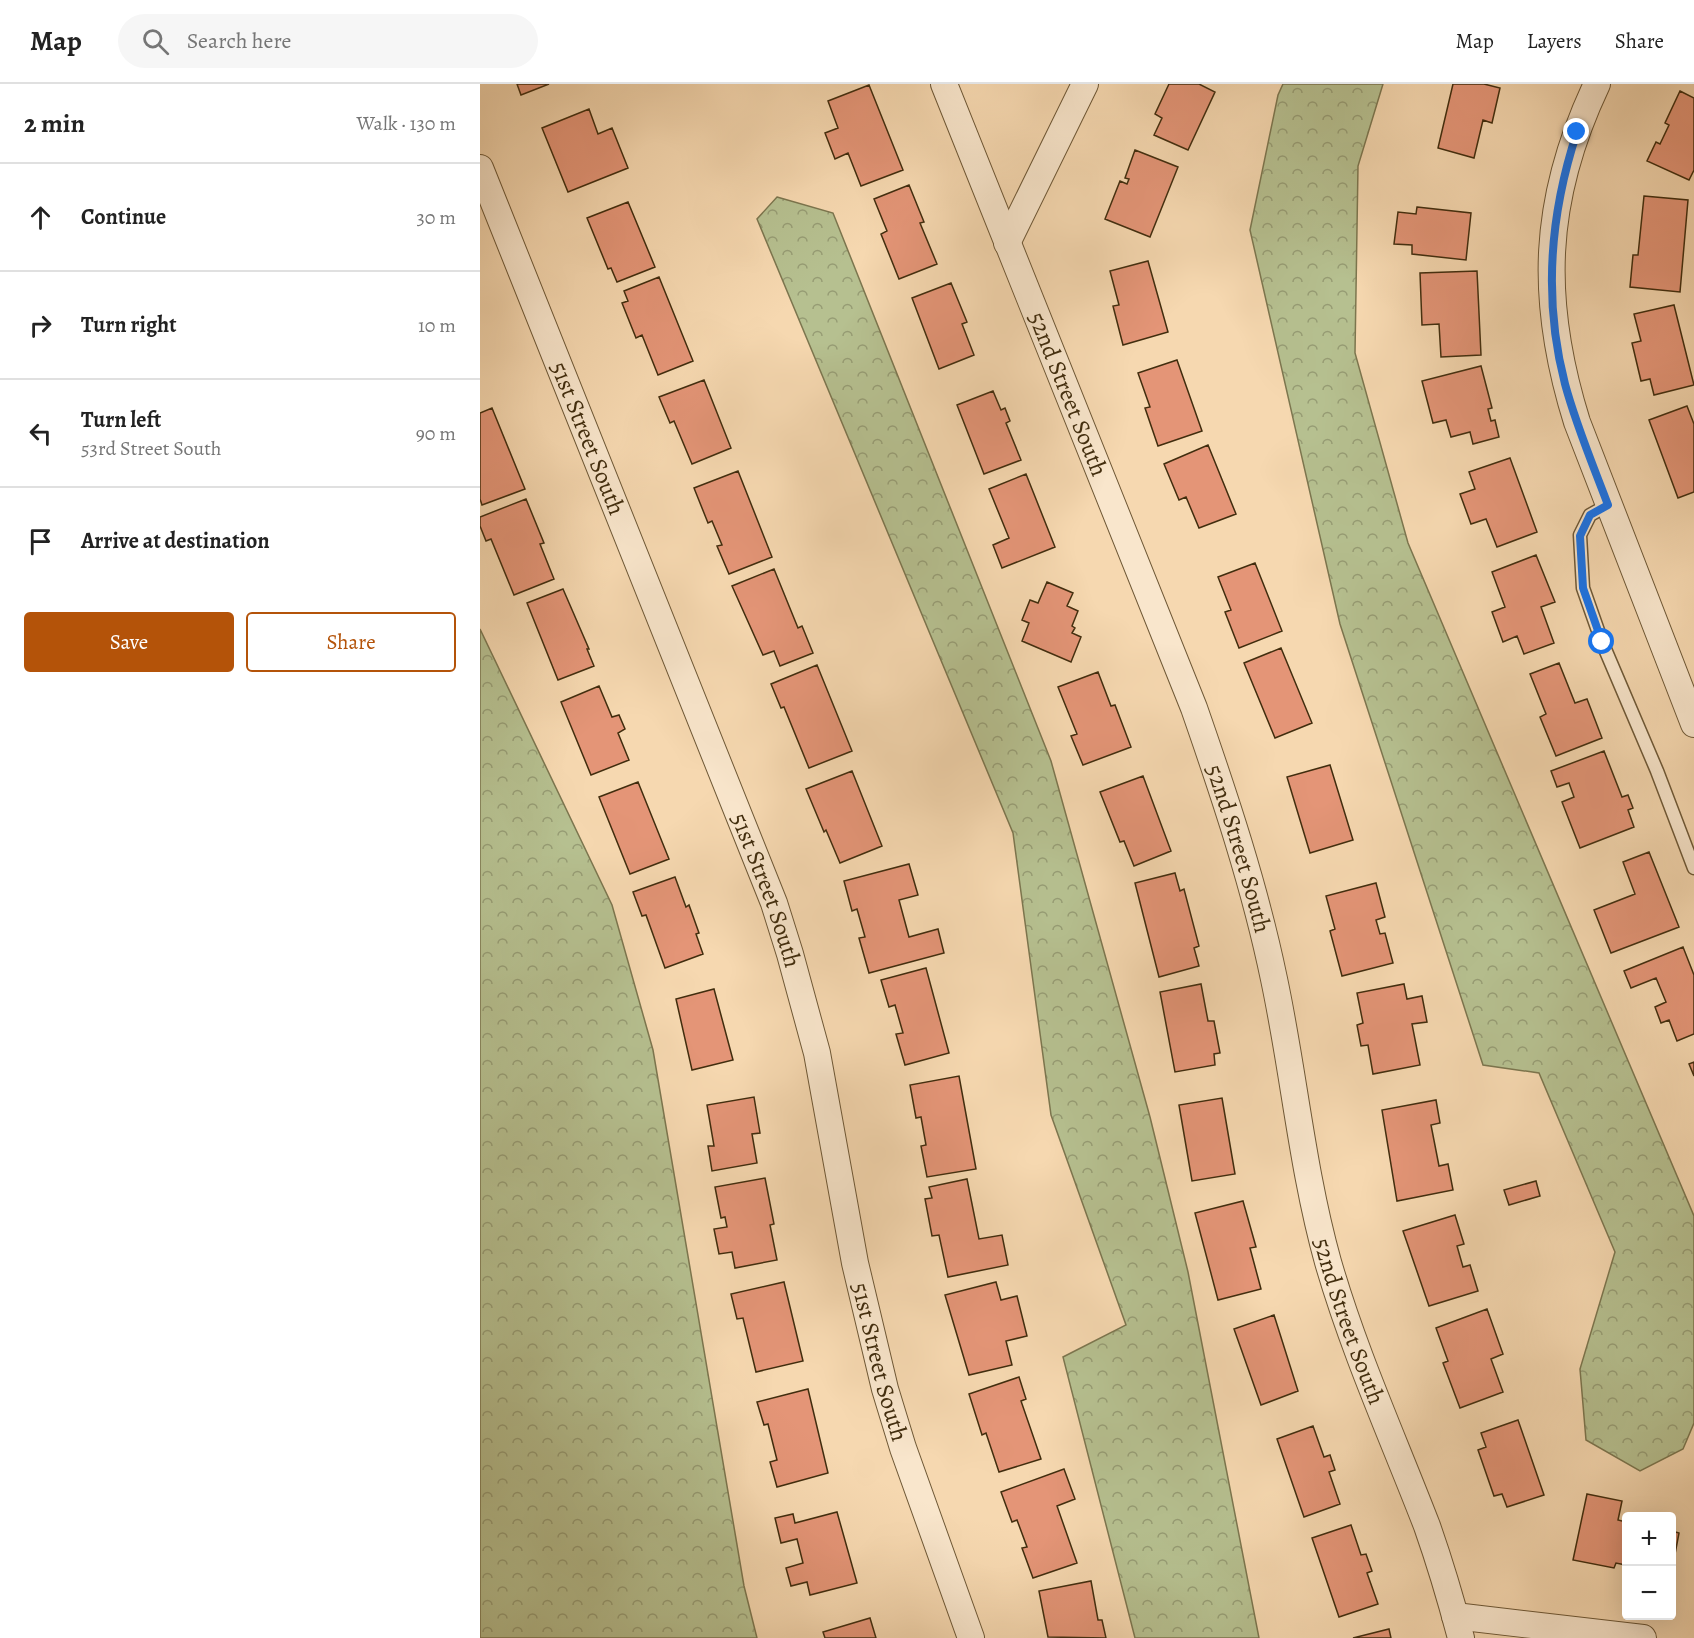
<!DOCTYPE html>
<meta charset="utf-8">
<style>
body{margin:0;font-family:Alegreya,serif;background:#f6f6f6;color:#222}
.controls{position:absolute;right:18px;bottom:18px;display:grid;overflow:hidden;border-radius:6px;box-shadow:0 6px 24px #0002}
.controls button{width:54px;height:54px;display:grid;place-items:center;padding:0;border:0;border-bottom:2px solid #e0e0e0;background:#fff;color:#222;font:30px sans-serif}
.stop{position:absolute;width:18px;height:18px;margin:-14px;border:4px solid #1a73e8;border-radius:50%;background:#fff}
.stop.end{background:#1a73e8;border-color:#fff;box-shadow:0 2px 6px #0008}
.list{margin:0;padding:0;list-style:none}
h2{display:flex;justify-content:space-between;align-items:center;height:78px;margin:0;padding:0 24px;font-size:26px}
h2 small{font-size:20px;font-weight:400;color:#767676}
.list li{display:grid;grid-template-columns:39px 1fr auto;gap:18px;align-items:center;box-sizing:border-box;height:108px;padding:0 24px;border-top:2px solid #e0e0e0}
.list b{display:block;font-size:22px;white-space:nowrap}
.list p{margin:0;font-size:20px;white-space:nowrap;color:#767676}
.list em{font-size:20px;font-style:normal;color:#767676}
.actions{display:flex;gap:12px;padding:18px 24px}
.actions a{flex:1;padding:14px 0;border:2px solid #b45309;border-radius:6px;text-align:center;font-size:21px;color:#b45309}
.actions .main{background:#b45309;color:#fff}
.icon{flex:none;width:33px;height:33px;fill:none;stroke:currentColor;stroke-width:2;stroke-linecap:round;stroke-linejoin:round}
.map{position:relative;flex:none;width:1214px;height:1554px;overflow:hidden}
header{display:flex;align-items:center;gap:36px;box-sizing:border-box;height:84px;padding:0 30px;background:#fff;border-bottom:2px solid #e0e0e0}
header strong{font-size:28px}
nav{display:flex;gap:33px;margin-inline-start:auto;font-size:21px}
.search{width:420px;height:54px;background:#f6f6f6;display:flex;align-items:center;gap:15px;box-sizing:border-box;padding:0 21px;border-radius:33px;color:#767676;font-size:22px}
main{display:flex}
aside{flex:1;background:#fff}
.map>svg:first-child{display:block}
.forest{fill:url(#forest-crowns);stroke:#7c764f;stroke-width:1.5}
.building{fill:#e49577;stroke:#412d0e;stroke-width:1.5}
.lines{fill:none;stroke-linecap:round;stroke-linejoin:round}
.lane-casing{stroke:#6e5836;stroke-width:15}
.street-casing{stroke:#6e5836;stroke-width:28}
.lane{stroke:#f9e6cc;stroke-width:12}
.street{stroke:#f9e6cc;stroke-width:26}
.route{stroke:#1a73e8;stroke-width:8}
.labels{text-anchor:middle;stroke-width:6;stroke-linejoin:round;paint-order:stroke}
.street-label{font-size:24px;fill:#412d0e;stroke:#f9e6cc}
</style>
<header>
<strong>Map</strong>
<div class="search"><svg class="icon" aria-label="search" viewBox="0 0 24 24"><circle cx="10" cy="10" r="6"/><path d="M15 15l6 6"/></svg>Search here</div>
<nav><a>Map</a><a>Layers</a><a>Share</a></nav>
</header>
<main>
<aside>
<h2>2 min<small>Walk · 130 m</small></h2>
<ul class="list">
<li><svg class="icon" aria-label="ahead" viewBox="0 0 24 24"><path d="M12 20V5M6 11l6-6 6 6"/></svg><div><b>Continue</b></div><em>30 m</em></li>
<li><svg class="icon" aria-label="right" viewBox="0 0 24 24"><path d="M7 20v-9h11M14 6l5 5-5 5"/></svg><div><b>Turn right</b></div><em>10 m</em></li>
<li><svg class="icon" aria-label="left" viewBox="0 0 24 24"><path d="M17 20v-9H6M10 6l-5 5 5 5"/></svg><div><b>Turn left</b><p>53rd Street South</p></div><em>90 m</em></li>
<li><svg class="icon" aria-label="arrive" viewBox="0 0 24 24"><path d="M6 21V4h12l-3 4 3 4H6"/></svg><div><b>Arrive at destination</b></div></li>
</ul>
<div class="actions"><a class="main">Save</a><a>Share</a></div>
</aside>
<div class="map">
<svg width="1214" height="1554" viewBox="0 0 1214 1554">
<defs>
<pattern id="forest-crowns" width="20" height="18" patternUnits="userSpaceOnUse" patternTransform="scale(1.5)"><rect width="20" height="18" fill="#b6c090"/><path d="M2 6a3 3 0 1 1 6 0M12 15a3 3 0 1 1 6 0" fill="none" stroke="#969c74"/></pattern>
</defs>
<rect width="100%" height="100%" fill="#f6d8b0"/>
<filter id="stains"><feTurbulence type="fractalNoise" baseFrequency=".00333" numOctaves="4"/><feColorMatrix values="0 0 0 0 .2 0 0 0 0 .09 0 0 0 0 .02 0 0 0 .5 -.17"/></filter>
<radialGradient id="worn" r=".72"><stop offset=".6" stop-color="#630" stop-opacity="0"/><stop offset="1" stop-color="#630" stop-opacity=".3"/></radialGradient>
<path class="forest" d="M803 0H903L878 82 875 269 928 459 1214 1132V1339L1203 1365 1160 1387 1106 1356 1100 1285 1135 1168 1059 989 1003 981 860 540 770 146 798 11Z
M297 113 353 129 571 677 670 1033 708 1188 779 1554H655L583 1273 646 1241 571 1031 533 749 277 135Z
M0 545 132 821 173 966 264 1502 277 1554H0Z"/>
<path class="building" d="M37 0H69L41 11Z
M689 0H719L735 8 708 66 674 51 682 34 675 30Z
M973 0H1004L1020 4 1012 39 1003 36 994 74 958 64Z
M389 1 423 86 381 102 368 69 355 75 345 49 358 44 348 17Z
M1200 7 1214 14V86L1209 96 1167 77 1176 58 1180 60 1189 41 1185 39Z
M109 25 118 50 132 44 148 84 88 108 62 44Z
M655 66 698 83 670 153 625 135 640 97 647 100 649 95 645 94Z
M429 101 444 138 440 139 457 180 419 195 401 150 407 147 394 115Z
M1164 112 1208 116 1200 208 1150 203 1153 171H1158Z
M148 118 175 183 137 198 131 184 128 185 107 134Z
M937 123 991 129 986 176 932 170V161L914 160 918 128 936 130Z
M668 177 688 248 643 261 633 222 639 221 630 187Z
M997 187 1001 271 961 273 959 240 942 241 940 189Z
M179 193 213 277 178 291 162 251 156 254 142 219 148 217 144 207Z
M471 199 487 238 482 240 494 271 459 285 432 214Z
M1194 221 1214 301 1174 311 1170 295 1161 297 1152 259 1161 257 1154 230Z
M697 276 722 347 678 362 665 324 670 323 658 289Z
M1001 282 1012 324 1008 325 1011 337 1015 336 1019 353 993 360 990 348 971 353 966 336 953 339 942 297Z
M224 296 251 364 212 380 194 337 190 339 179 313Z
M513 307 521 326 525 324 530 337 526 339 541 376 504 390 477 321Z
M1207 322 1214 340V408L1198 414 1169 336Z
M12 324 45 405 2 421 0 415V329Z
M728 361 756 430 719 444 706 413 699 416 684 380Z
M1030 374 1057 448 1017 463 1006 435 991 440 980 410 995 405 989 388Z
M258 387 292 473 249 490 237 462 242 461 232 437 228 439 214 404Z
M546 390 575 463 522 484 513 461 529 454 509 405Z
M46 415 64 459 60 460 74 495 34 511 11 455 6 457 0 442V433Z
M1056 471 1075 518 1061 523 1074 559 1044 570 1037 552 1023 558 1012 528 1025 523 1012 488Z
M775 479 802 547 759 564 745 528 751 526 738 493Z
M294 485 318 544 322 542 333 569 300 582 294 567 283 571 252 502Z
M567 498 593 509 587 522 598 527 592 542 595 544 592 549 601 553 591 578 542 557 549 539 542 536 550 516 558 519Z
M83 505 109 565H107L114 582 78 596 47 519Z
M801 564 832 639 795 654 764 579Z
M1079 579 1095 619 1107 615 1122 654 1076 672 1060 633 1066 630 1050 590Z
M337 581 372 667 329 684 304 623 301 624 291 600Z
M618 588 631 622 635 621 651 663 603 681 591 652 597 650 578 603Z
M119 602 132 633 139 631 145 645 138 649 149 676 111 691 81 618Z
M1124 667 1142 713 1148 711 1153 724 1148 726 1154 743 1100 764 1082 718 1094 713 1089 699 1077 703 1071 687Z
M850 681 873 756 830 769 807 693Z
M372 687 402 762 360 779 346 746 344 748 326 705Z
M663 692 691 767 654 782 644 757 640 758 620 708Z
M158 698 189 775 150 790 119 713Z
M1169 768 1199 843 1131 869 1114 826 1155 810 1143 778Z
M429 780 438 811 419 816 429 853 458 845 464 869 389 889 379 854 385 853 377 825 372 827 364 797Z
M695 789 700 807 704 805 719 862 714 864 719 882 679 893 655 799Z
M195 793 206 823 209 821 219 849 216 850 223 870 185 884 166 831 162 832 153 808Z
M896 799 905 833 896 836 900 850 905 849 913 879 862 892 850 847 855 845 846 812Z
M1203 863 1214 891V950L1197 957 1189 936 1181 939 1175 923 1186 918 1176 894 1151 904 1144 887Z
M446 884 469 969 425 981 416 950 423 949 415 921 409 923 401 896Z
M721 900 728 937H734L740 969 734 970 735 981 695 988 680 908Z
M924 900 927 915 942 912 947 938 932 940 940 981 893 990 888 961 881 962 877 941 883 939 877 909Z
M234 905 253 976 212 986 196 915Z
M1214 978V992L1209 980Z
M479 992 496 1085 447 1093 441 1062 446 1061 441 1033 436 1034 430 1001Z
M274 1013 280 1049 272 1050 277 1079 232 1087 228 1062H234L227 1021Z
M742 1014 755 1090 712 1097 699 1021Z
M956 1016 960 1039 951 1041 959 1082 968 1080 973 1106 917 1117 902 1026Z
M285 1094 294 1140 290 1141 297 1176 255 1184 252 1168 239 1170 234 1145 247 1143 245 1133 241 1134 235 1103Z
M487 1095 499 1155 522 1151 528 1181 468 1193 459 1151 452 1152 445 1115 452 1114 449 1103Z
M1056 1097 1060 1112 1029 1121 1024 1106Z
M763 1117 776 1163 770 1164 781 1205 738 1216 715 1129Z
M975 1131 984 1160 977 1162 983 1183 990 1181 998 1207 949 1222 923 1147Z
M304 1198 323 1277 276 1288 263 1234 257 1235 251 1210Z
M516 1198 521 1216 537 1212 547 1252 526 1257 532 1281 489 1291 465 1211Z
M1007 1225 1023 1270 1011 1275 1023 1308 980 1324 963 1279 968 1277 956 1244Z
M794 1231 818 1307 781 1321 754 1245Z
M539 1293 546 1315 541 1317 561 1375 519 1388 506 1349 502 1351 489 1310Z
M328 1305 348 1389 297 1403 290 1378 297 1376 288 1340 284 1341 277 1318Z
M1038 1336 1064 1411 1027 1423 1022 1410 1014 1412 998 1366 1006 1363 1001 1349Z
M833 1342 844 1373 850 1371 855 1386 849 1388 860 1420 824 1433 797 1355Z
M584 1385 595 1415 577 1422 597 1479 553 1494 542 1464 547 1463 537 1436 532 1438 521 1408Z
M1107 1410 1142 1417 1138 1436 1146 1438V1481L1136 1479 1134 1484 1093 1476Z
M357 1428 377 1499 330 1511 327 1498 311 1502 306 1484 323 1479 317 1455 301 1459 295 1434 313 1430 315 1439Z
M871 1441 881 1471 886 1470 892 1487 887 1489 898 1520 859 1533 832 1454Z
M1192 1447 1199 1449 1192 1486Z
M611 1497 618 1536H622L626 1554 568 1553 559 1507Z
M390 1534 396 1554H345L343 1548Z
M909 1545 911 1554H873Z"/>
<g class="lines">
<defs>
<path id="lane" d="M1128 421 1110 431 1100 451 1103 504 1122 558 1177 687 1214 784"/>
<g id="street">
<path id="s1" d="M464 0 714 624C745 713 775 803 794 895 814 989 822 1085 848 1178 874 1268 913 1354 947 1442 960 1479 971 1516 981 1554"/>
<path d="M1117 0C1062 116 1059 216 1097 338L1214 640"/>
<path id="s2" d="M0 84 294 819 310 870 337 969 375 1179 405 1305 423 1364 491 1554"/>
<path d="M527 159 605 0"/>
<path d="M975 1532 1163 1554"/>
</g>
</defs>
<use href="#lane" class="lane-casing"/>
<use href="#street" class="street-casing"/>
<use href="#lane" class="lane"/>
<use href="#street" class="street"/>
</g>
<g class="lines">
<path class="route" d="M1097 48C1070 130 1063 215 1085 300 1096 341 1113 381 1128 421L1110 431 1100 452 1103 504 1122 558"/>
</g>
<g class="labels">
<g class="street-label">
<text dy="8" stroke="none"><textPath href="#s1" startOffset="334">52nd Street South</textPath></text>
<text dy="8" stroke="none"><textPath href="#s2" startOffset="291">51st Street South</textPath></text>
<text dy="8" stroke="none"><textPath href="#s1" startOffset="820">52nd Street South</textPath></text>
<text dy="8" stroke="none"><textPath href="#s2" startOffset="777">51st Street South</textPath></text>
<text dy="8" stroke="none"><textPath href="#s1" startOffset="1306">52nd Street South</textPath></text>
<text dy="8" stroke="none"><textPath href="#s2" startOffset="1263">51st Street South</textPath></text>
</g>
</g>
<rect width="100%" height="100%" filter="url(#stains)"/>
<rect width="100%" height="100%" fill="url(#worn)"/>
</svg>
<div class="controls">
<button>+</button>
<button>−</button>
</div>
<div class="stop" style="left:1122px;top:558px"></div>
<div class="stop end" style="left:1097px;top:48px"></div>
</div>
</main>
